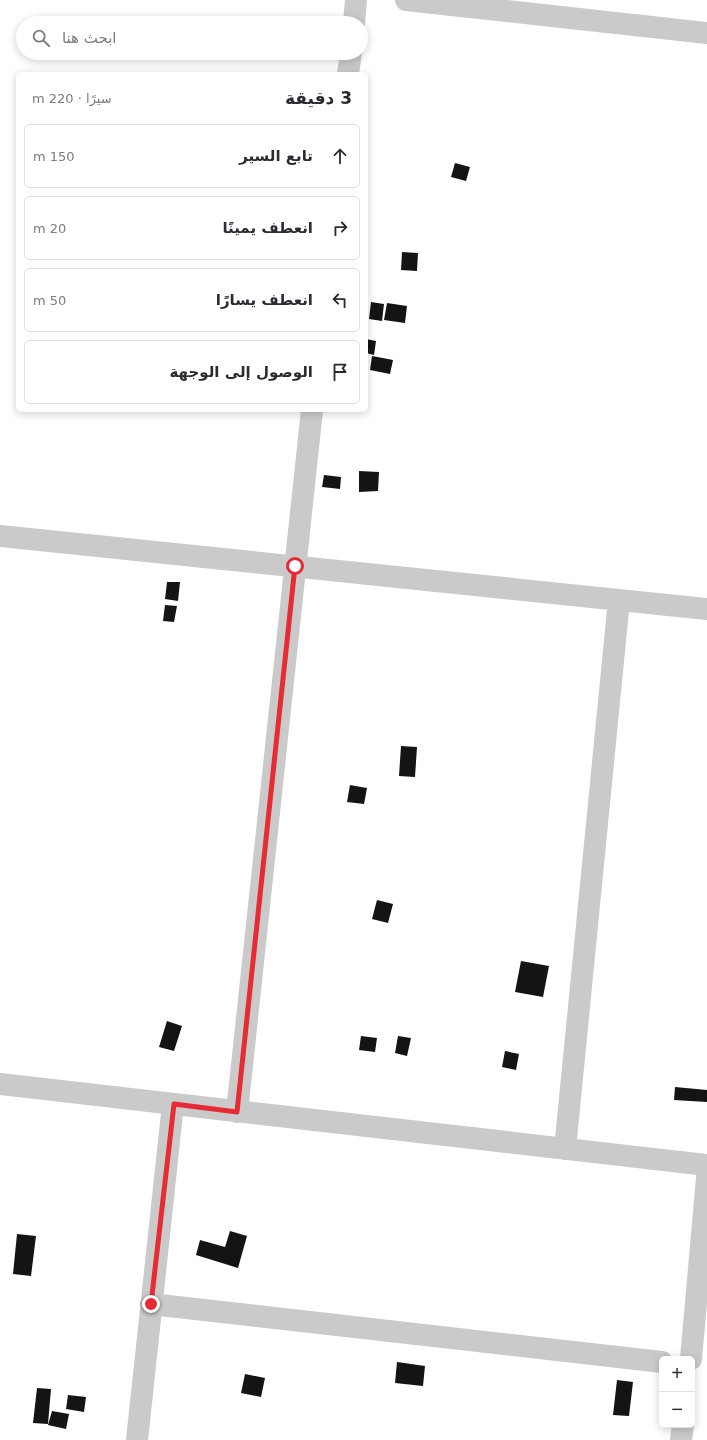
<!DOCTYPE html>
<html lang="ar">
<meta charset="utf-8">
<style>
body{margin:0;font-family:"DejaVu Sans",Cairo,sans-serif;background:#f7f7f7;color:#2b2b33;direction:rtl}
.controls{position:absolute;right:12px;bottom:12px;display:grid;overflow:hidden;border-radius:6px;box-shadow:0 2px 10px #0003}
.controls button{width:36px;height:36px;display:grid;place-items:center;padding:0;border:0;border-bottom:1px solid #e1e1e2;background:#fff;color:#2b2b33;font:20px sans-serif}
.stop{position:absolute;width:12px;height:12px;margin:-9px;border:3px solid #e72b34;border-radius:50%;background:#fff}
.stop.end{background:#e72b34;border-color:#fff;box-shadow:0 1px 4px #0008}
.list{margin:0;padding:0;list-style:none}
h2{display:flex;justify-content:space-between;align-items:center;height:52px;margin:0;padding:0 16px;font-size:17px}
h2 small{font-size:13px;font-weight:400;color:#7c7c81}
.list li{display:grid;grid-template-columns:26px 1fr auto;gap:12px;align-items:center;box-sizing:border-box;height:64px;margin:0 8px 8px;padding:0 8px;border:1px solid #e1e1e2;border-radius:6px}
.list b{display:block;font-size:15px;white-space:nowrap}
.list em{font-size:13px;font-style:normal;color:#7c7c81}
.icon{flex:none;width:22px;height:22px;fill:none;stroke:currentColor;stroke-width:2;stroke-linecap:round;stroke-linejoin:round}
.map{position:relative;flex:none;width:707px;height:1440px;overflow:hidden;direction:ltr}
.search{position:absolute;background:#fff;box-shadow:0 2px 10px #0003;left:16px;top:16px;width:352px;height:44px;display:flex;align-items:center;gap:10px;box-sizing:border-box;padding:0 14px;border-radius:22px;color:#7c7c81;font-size:15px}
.panel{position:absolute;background:#fff;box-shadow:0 2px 10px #0003;left:16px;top:72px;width:352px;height:340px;border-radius:6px;direction:rtl}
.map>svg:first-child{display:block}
.building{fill:#141414}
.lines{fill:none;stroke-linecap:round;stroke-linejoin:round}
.minor{stroke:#cacaca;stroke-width:22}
.route{stroke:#e72b34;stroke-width:5}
</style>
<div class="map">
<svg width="707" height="1440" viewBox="0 0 707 1440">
<rect width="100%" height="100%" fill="#fff"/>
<path class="building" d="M455 163 470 167 466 181 451 177Z
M402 252 418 253 417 271 401 270Z
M371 302 384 304 382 321 369 319Z
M387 303 407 306 405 323 384 320Z
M366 339 376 341 374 355 366 353Z
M372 356 393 360 390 374 370 370Z
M359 471 379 472 378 491 359 492Z
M324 475 341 477 340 489 322 487Z
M167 582H180L178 601 165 599Z
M165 605 177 606 174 622 163 621Z
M401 746 417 747 415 777 399 776Z
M350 785 367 788 364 804 347 802Z
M377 900 393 904 388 923 372 919Z
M521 961 549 966 543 997 515 992Z
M167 1021 182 1026 174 1051 159 1047Z
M361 1036 377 1038 375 1052 359 1050Z
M398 1036 411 1038 407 1056 395 1053Z
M505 1051 519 1054 516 1070 502 1067Z
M675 1087 707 1090V1102L674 1100Z
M230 1231 247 1236 238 1268 196 1255 200 1240 225 1247Z
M17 1234 36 1236 31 1276 13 1274Z
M397 1362 425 1366 423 1386 395 1383Z
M245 1374 265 1378 261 1397 241 1393Z
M617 1380 633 1382 629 1416 613 1415Z
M37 1388 51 1389 48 1424 33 1423Z
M68 1395 86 1397 84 1412 66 1409Z
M52 1411 69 1414 66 1429 48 1425Z"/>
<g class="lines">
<path class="minor" d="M406 0 707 33
M354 23 356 0
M348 74 351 53
M0 536 707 609
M0 1084 707 1165
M237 1112 312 410
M565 1149 619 600
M151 1304 662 1362
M691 1359 707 1178
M137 1440 173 1104
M681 1440 683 1425"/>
</g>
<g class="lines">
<path class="route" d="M151 1304 174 1104 237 1112 295 566"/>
</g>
</svg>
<div class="controls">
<button>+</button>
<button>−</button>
</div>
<div class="stop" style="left:295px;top:566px"></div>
<div class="stop end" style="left:151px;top:1304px"></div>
<div class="search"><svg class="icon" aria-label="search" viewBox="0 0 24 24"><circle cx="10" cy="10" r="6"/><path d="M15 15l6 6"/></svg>ابحث هنا</div>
<section class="panel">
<h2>3 دقيقة<small>سيرًا · 220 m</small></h2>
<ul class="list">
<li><svg class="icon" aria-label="ahead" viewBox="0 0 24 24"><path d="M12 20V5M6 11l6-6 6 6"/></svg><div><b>تابع السير</b></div><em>150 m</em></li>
<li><svg class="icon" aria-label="right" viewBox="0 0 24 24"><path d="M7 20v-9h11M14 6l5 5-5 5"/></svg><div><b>انعطف يمينًا</b></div><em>20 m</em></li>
<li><svg class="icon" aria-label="left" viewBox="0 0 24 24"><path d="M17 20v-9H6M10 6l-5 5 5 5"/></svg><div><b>انعطف يسارًا</b></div><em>50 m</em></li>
<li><svg class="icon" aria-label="arrive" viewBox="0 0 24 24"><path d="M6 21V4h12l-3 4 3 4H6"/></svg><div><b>الوصول إلى الوجهة</b></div></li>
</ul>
</section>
</div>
